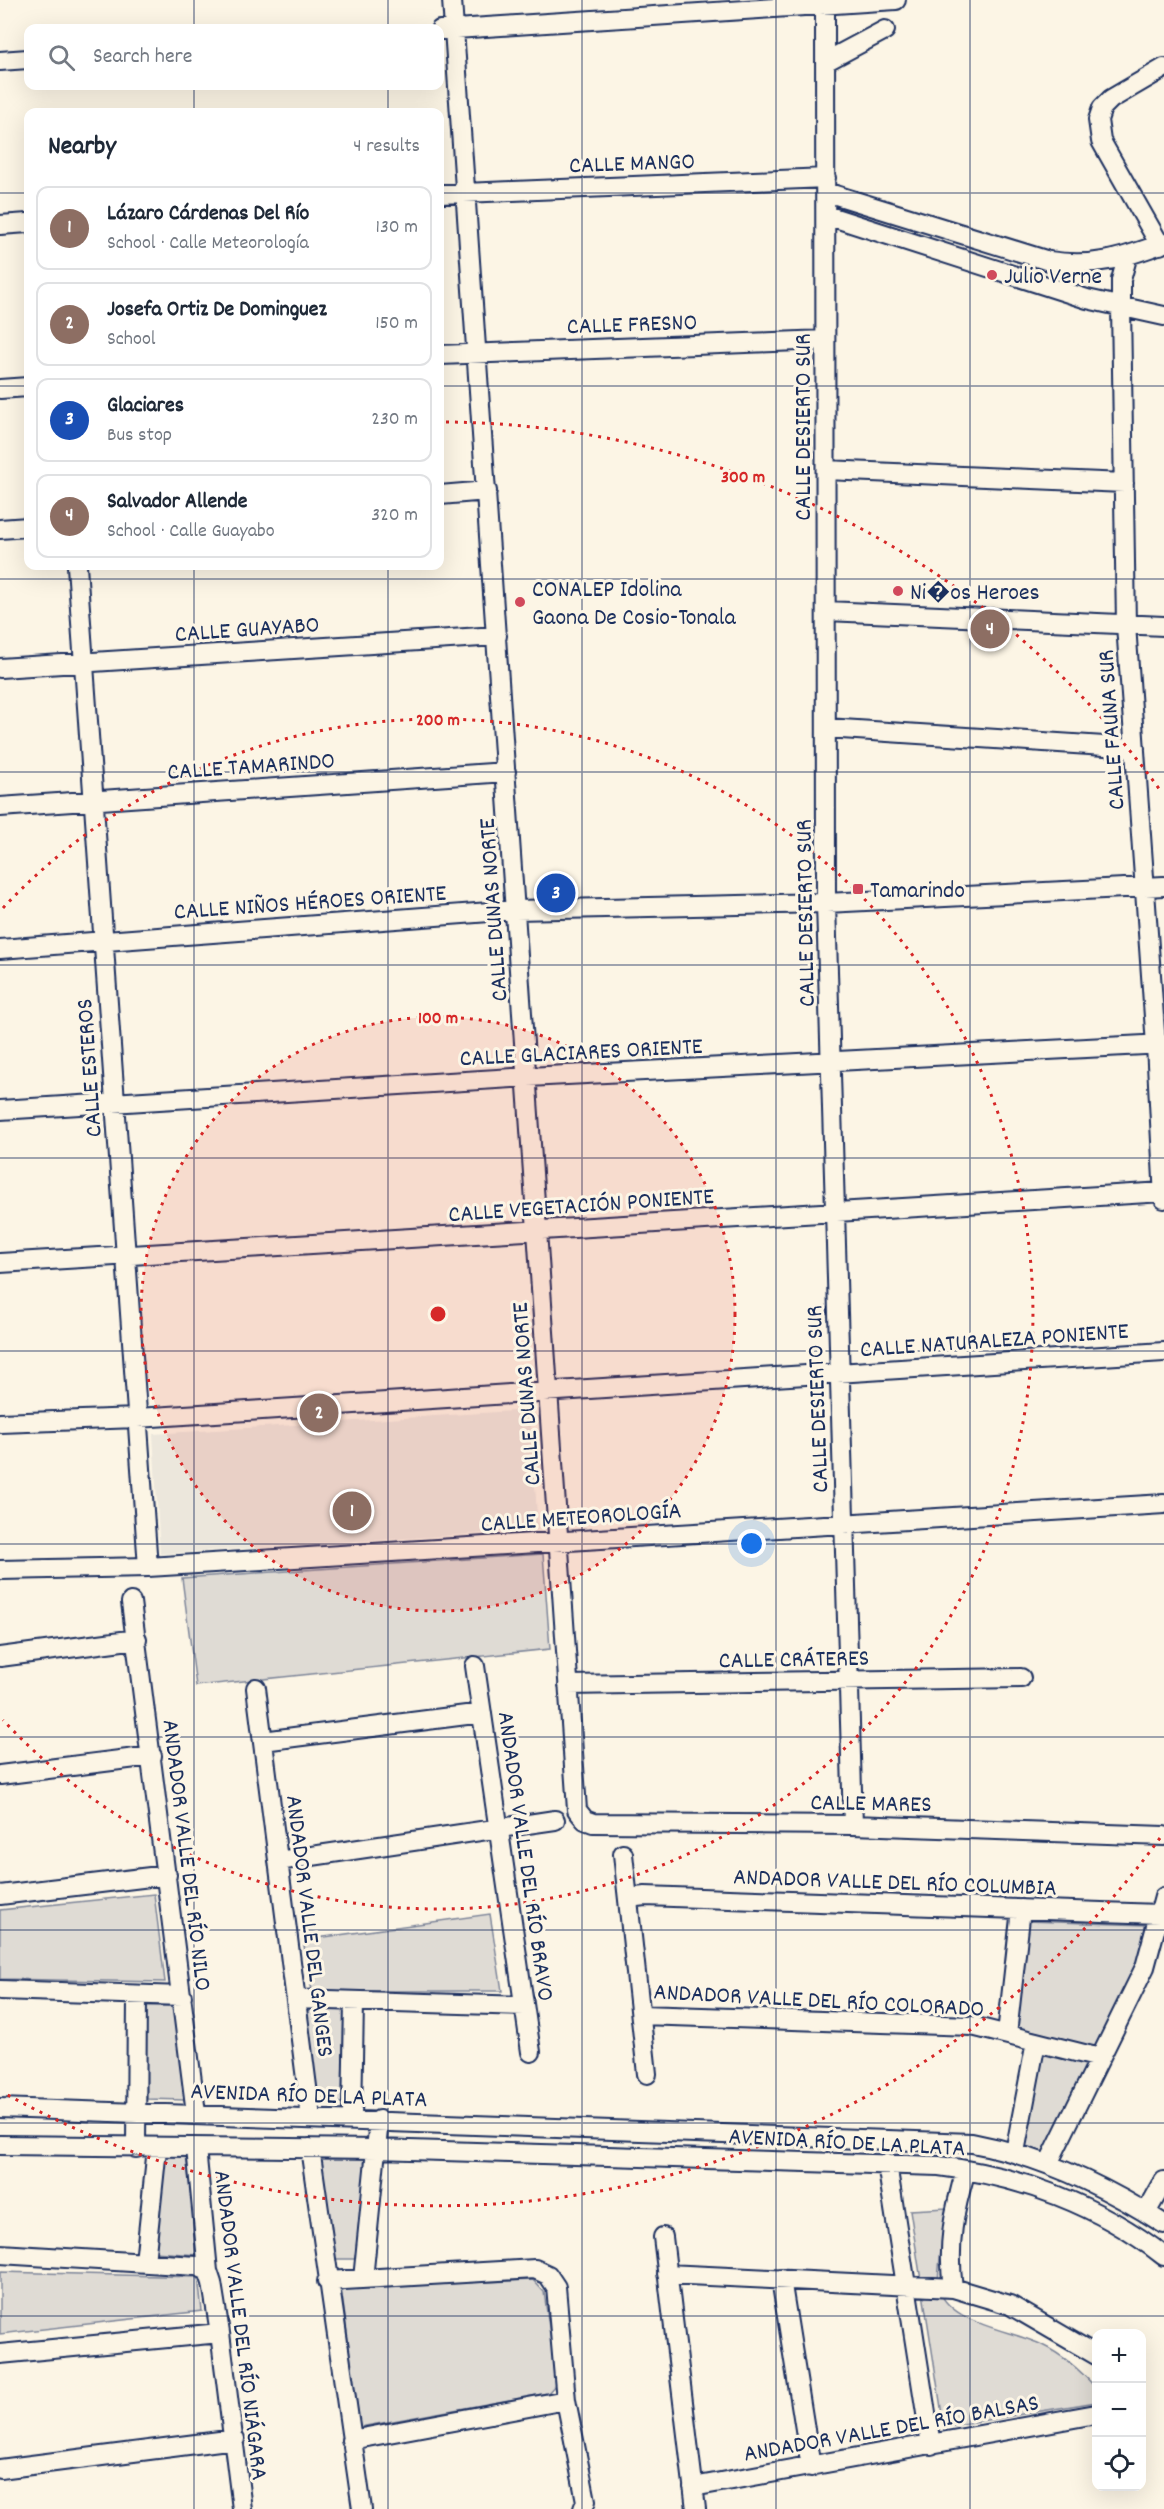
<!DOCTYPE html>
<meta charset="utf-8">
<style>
body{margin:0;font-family:Dekko,sans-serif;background:#f2f2f3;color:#1f2937}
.controls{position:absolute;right:18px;bottom:18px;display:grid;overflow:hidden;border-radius:12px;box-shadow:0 6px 24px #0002}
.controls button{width:54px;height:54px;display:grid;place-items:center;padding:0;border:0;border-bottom:2px solid #e0e1e3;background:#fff;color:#1f2937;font:30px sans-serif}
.you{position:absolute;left:752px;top:1544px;width:21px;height:21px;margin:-15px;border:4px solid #fff;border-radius:50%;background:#1a73e8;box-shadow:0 0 0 9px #1a73e833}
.badge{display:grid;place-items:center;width:39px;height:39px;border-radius:50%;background:#d1495b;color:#fff;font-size:20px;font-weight:700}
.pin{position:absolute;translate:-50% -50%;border:3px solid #fff;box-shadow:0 2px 6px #0006}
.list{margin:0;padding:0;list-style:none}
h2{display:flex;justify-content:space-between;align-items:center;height:78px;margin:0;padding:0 24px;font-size:26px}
h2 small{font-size:20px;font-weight:400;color:#747a83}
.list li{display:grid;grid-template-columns:39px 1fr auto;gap:18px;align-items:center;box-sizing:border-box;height:84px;margin:0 12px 12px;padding:0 12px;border:2px solid #e0e1e3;border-radius:12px}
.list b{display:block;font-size:22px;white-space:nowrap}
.list p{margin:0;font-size:20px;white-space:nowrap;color:#747a83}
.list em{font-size:20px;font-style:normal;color:#747a83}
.icon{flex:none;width:33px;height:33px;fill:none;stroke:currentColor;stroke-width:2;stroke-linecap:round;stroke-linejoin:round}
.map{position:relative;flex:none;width:1164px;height:2509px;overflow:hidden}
.search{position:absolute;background:#fff;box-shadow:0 6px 24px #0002;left:24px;top:24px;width:420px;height:66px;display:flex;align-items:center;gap:15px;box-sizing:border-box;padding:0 21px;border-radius:12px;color:#747a83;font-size:22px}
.panel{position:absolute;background:#fff;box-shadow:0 6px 24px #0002;left:24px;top:108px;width:420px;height:462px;border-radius:12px}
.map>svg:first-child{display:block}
.built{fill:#ece7dc}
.green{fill:#dfdbd4;stroke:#7d8599;stroke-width:1.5}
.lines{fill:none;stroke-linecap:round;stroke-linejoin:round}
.street-casing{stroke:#1b2f5e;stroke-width:22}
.street{stroke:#fcf5e5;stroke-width:18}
.grid{fill:none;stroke:#1b2f5e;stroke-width:1.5;stroke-opacity:0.55}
.ring{fill:none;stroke:#d62828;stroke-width:3;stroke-dasharray:3 6}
.poi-dot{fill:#d1495b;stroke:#fcf5e5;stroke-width:2}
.labels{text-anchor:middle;stroke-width:6;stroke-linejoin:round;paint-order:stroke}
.street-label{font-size:24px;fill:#1b2f5e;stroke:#fcf5e5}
.poi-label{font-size:24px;fill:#1b2f5e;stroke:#fcf5e5;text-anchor:start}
.centre{fill:#d62828;stroke:#fcf5e5;stroke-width:3}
.ring-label{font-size:18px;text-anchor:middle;font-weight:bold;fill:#d62828;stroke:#fcf5e5;stroke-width:6;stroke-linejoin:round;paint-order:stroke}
</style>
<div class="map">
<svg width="1164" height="2509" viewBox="0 0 1164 2509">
<rect width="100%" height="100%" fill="#fcf5e5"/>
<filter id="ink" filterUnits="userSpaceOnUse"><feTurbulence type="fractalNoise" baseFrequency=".0167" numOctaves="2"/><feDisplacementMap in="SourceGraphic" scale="12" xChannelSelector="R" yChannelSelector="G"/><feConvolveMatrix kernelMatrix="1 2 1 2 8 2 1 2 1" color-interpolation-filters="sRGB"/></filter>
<g filter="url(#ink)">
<path class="built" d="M530 1410 538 1530 160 1554 153 1434Z"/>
<path class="green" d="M543 1554 550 1649 196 1686 182 1578Z
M154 1894 165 1982 0 1979V1910Z
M490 1914 502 1991H312L303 1940Z
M1026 1921 1147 1925 1139 1965 1098 2048 1017 2027Z
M145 2006H174L185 2100 147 2099Z
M306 2010H344L342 2103 317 2102Z
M1042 2051 1090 2064 1046 2153 1024 2146Z
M163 2154 186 2155 198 2255 154 2252Z
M366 2158 355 2259H333L321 2159Z
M947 2208C945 2223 935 2280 939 2290 952 2325 1012 2330 1042 2345 1063 2355 1081 2371 1096 2388V2402L944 2427 910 2210Z
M0 2272 198 2277 202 2311 0 2334Z
M533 2280 544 2292 557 2383 548 2393 360 2427 341 2288Z"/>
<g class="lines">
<defs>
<path id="street" d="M452 0 577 1810 585 1820 593 1823 853 1825 1164 1836
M825 0 826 903 853 1825
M440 30 896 0
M0 61 28 59
M825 62 885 30
M826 192 1049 261C1094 268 1122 258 1164 243
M440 194 826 178
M826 215 1087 299 1164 316
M0 225 28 223
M1160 245 1101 141 1098 120 1102 108 1111 99 1164 68
M1127 258 1121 280V307L1126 625 1156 1045 1164 1199
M440 355 825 340
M0 389 28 387
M826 470 1124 483
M440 495 487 491
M0 529 28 527
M77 566 148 1567
M826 611 1164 626
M0 668 497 636
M826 728 1135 748
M0 807 506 772
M0 949 516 910 826 903 1164 886
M0 1110 528 1077 1164 1044
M0 1263 1164 1192
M0 1423 137 1418 1164 1352
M0 1570 148 1567 1164 1504
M131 1602 196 2113
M0 1657 137 1639
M475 1666 531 2052
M568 1685 1021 1678
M256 1688 311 2118
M263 1741 482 1713
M0 1775 152 1756
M623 1854 647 2074
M278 1861 555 1820
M0 1895 167 1875
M628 1898 645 1896 1159 1914
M0 1990 182 1996
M296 1999 524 2006
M641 2015 972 2026 1100 2058
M1007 2034 1021 1909
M0 2108 972 2143C1042 2156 1105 2186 1164 2224
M352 2119 354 2002
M0 2145 377 2149 939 2166C1020 2176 1099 2205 1164 2256
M136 2148 137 1995
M196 2148 208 2271 212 2283 220 2333 242 2509
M310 2148 362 2509
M1015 2152 1036 2042
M887 2164 931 2445
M1048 2164 1145 1967 1164 1897
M1146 2213 1164 2181
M663 2237 696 2509
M0 2254 197 2266 208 2271
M145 2262 157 2148
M667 2274 953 2288 1010 2305 1096 2355
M363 2279 379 2120
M781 2279 811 2467
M327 2281 535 2269 548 2275 556 2287 566 2400 586 2501 583 2509
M953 2288C947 2245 954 2210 966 2170
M0 2354 220 2333
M351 2440 566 2400
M0 2469 235 2439
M693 2487 1096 2414"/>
</defs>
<use href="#street" class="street-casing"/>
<use href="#street" class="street"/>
</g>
</g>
<path class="grid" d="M194 0V28M388 0V28M582 0V2509M776 0V2509M970 0V2509M194 86V112M388 86V112M0 193H28M440 193H1164M0 386H28M440 386H1164M194 566V2509M388 566V2509M0 579H1164M0 772H1164M0 965H1164M0 1158H1164M0 1351H1164M0 1544H1164M0 1737H1164M0 1930H1164M0 2123H1164M0 2316H1164"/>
<circle cx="438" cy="1314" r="297" fill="#d62828" fill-opacity=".12"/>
<g class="ring">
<circle cx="438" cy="1314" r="297"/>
<path d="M3 908A595 595 0 1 1 3 1720"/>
<path d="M1160 1838A892 892 0 0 1 6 2094M446 422A892 892 0 0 1 1160 790"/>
</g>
<g class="poi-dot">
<circle cx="992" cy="275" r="6"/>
<circle cx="898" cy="591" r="6"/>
<circle cx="520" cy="602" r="6"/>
<rect x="852" y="883" width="12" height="12" rx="3"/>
</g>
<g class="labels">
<g class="street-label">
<text transform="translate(632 162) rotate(-2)" y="8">CALLE MANGO</text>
<text transform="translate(632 323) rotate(-2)" y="8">CALLE FRESNO</text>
<text transform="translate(802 427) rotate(-90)" y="8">CALLE DESIERTO SUR</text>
<text transform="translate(247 628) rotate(-4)" y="8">CALLE GUAYABO</text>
<text transform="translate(1110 730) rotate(-94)" y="8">CALLE FAUNA SUR</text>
<text transform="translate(251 765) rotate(-4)" y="8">CALLE TAMARINDO</text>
<text transform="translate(310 901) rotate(-4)" y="8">CALLE NIÑOS HÉROES ORIENTE</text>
<text transform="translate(492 910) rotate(-94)" y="8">CALLE DUNAS NORTE</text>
<text transform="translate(804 913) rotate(-91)" y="8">CALLE DESIERTO SUR</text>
<text transform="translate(581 1051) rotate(-3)" y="8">CALLE GLACIARES ORIENTE</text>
<text transform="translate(88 1068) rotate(-94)" y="8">CALLE ESTEROS</text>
<text transform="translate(581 1204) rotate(-4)" y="8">CALLE VEGETACIÓN PONIENTE</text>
<text transform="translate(994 1339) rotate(-4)" y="8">CALLE NATURALEZA PONIENTE</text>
<text transform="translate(525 1394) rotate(-94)" y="8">CALLE DUNAS NORTE</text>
<text transform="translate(816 1399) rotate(-92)" y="8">CALLE DESIERTO SUR</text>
<text transform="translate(581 1516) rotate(-4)" y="8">CALLE METEOROLOGÍA</text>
<text transform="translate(794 1658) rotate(-1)" y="8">CALLE CRÁTERES</text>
<text transform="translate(871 1802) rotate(1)" y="8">CALLE MARES</text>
<text transform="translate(188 1855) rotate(83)" y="8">ANDADOR VALLE DEL RÍO NILO</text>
<text transform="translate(527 1856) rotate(82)" y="8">ANDADOR VALLE DEL RÍO BRAVO</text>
<text transform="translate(895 1881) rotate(2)" y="8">ANDADOR VALLE DEL RÍO COLUMBIA</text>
<text transform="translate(311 1926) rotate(83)" y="8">ANDADOR VALLE DEL GANGES</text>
<text transform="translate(819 1999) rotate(3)" y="8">ANDADOR VALLE DEL RÍO COLORADO</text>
<text transform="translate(309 2094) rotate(2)" y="8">AVENIDA RÍO DE LA PLATA</text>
<text transform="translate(847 2141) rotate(3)" y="8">AVENIDA RÍO DE LA PLATA</text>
<text transform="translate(242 2325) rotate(83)" y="8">ANDADOR VALLE DEL RÍO NIÁGARA</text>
<text transform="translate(891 2427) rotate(-10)" y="8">ANDADOR VALLE DEL RÍO BALSAS</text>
</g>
<g class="poi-label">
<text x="1004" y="283">Julio Verne</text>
<text x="532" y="596">CONALEP Idolina<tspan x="532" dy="28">Gaona De Cosio-Tonala</tspan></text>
<text x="910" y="599">Ni�os Heroes</text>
<text x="870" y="897">Tamarindo</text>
</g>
</g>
<circle cx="438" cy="1314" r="9" class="centre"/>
<g class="ring-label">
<text x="743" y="482">300 m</text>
<text x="438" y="725">200 m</text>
<text x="438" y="1023">100 m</text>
</g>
</svg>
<div class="controls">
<button>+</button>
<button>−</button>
<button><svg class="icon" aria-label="locate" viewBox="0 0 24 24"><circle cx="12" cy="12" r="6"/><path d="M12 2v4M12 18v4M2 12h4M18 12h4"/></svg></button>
</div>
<div class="you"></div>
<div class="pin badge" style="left:352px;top:1511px;background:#8d6e63">1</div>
<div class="pin badge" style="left:319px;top:1413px;background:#8d6e63">2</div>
<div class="pin badge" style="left:556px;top:893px;background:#1a4fb4">3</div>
<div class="pin badge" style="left:990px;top:629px;background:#8d6e63">4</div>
<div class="search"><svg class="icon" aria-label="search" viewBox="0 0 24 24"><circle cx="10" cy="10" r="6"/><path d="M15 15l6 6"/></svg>Search here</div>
<section class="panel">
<h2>Nearby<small>4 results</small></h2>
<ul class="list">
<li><span class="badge" style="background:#8d6e63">1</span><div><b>Lázaro Cárdenas Del Río</b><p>School · Calle Meteorología</p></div><em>130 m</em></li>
<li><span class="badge" style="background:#8d6e63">2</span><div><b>Josefa Ortiz De Dominguez</b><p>School</p></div><em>150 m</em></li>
<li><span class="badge" style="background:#1a4fb4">3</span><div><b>Glaciares</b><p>Bus stop</p></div><em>230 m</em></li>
<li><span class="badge" style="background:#8d6e63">4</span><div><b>Salvador Allende</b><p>School · Calle Guayabo</p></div><em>320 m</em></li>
</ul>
</section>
</div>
